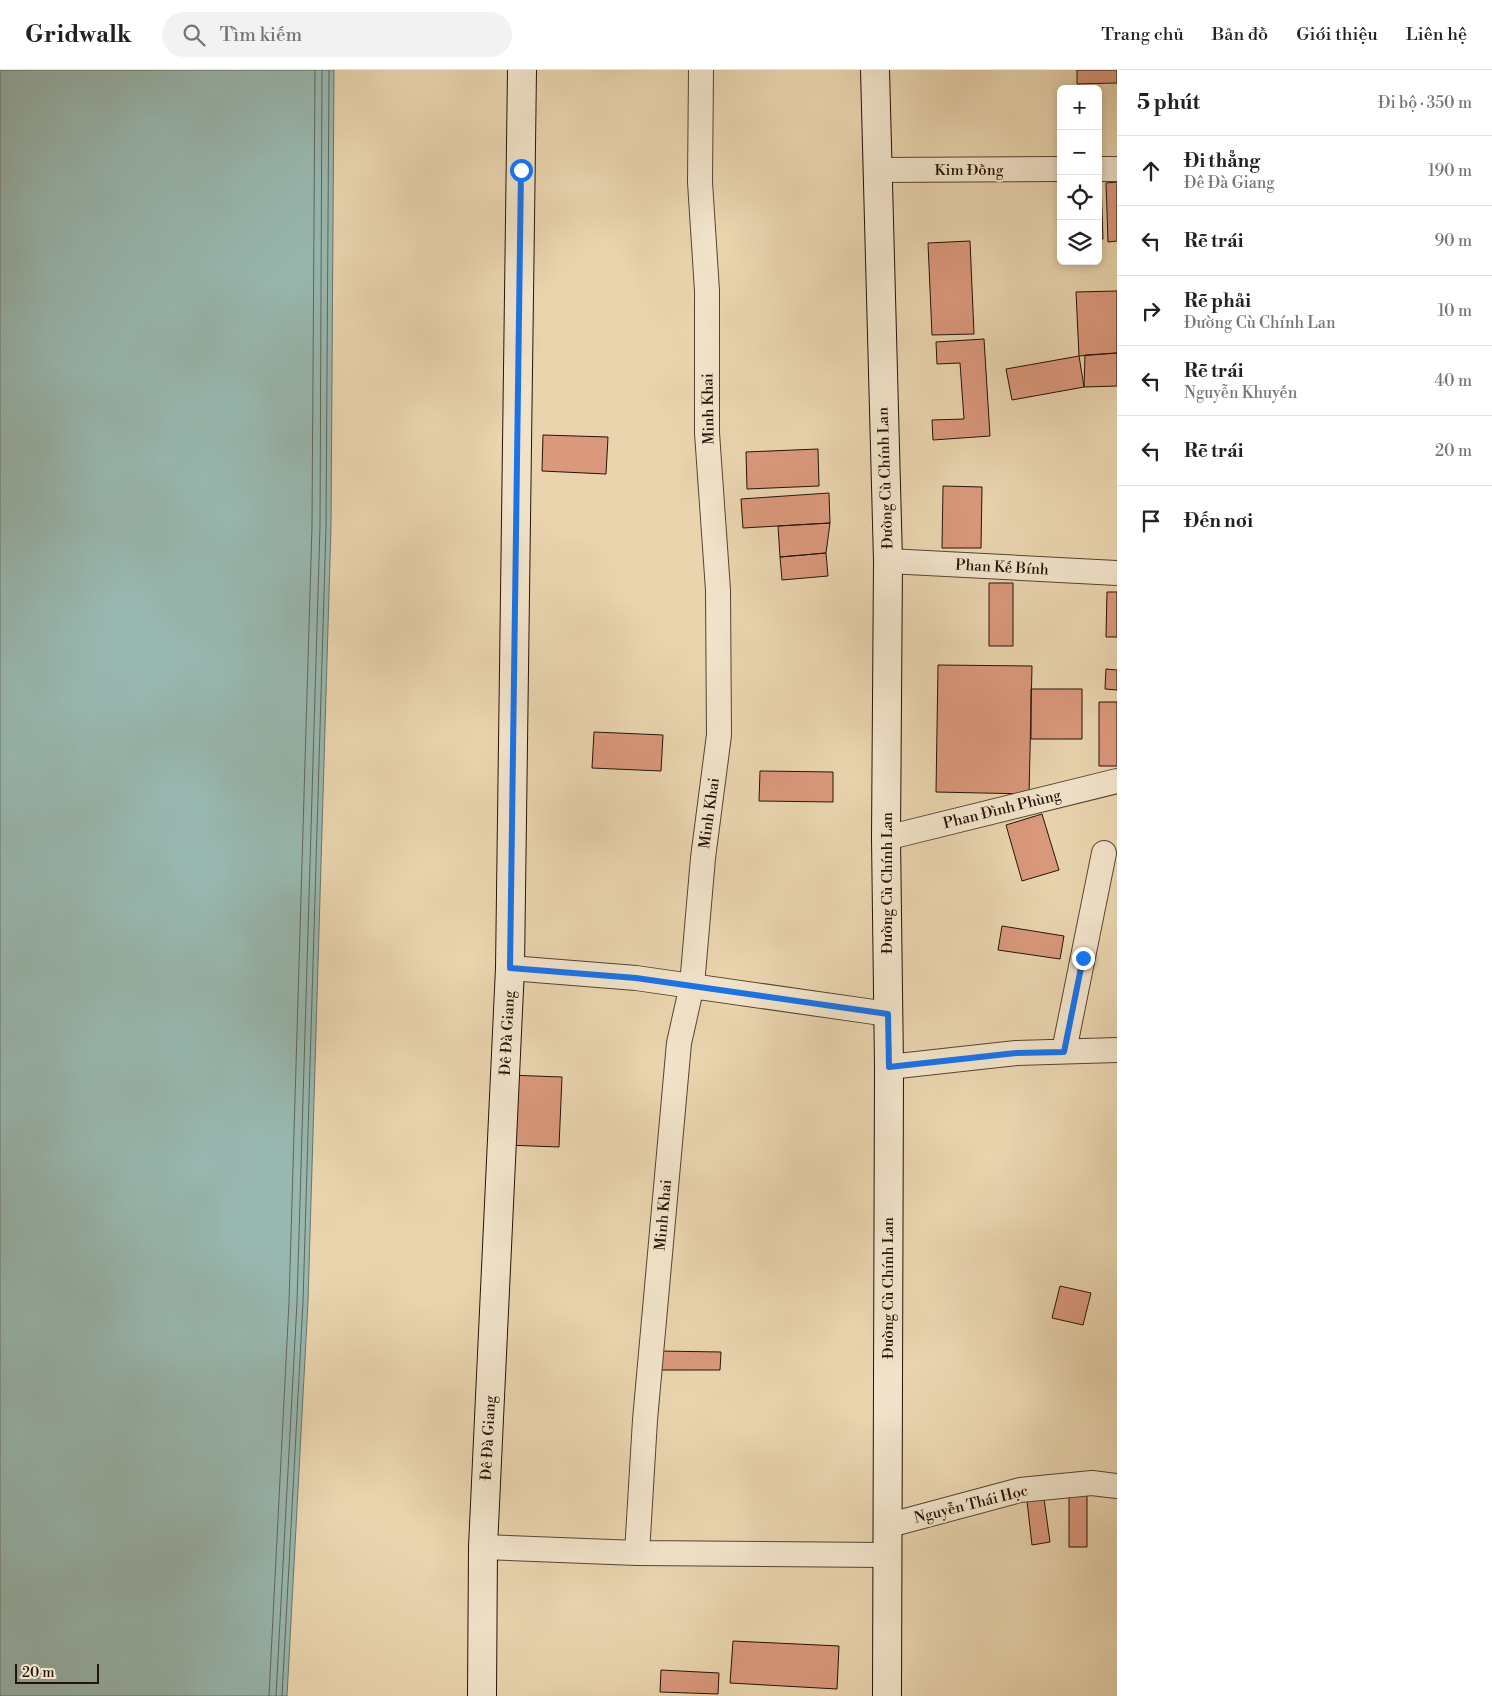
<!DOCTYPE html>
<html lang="vi">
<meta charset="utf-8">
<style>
body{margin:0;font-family:"Libre Bodoni",serif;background:#f2f2f2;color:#222}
.controls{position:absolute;right:15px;top:15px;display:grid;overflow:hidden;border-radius:8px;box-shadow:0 2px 8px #0003}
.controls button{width:45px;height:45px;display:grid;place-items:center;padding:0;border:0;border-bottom:1px solid #e0e0e0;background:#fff;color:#222;font:25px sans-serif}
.scale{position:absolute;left:15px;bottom:12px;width:84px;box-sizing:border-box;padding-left:5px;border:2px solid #261308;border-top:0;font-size:14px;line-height:18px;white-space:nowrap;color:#261308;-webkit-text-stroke:4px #f1e3ca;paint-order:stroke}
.stop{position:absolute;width:15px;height:15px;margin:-11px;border:4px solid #1a73e8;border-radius:50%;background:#fff}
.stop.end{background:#1a73e8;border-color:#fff;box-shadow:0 1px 5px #0008}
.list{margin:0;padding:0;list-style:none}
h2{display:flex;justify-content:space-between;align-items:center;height:65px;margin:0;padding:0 20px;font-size:21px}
h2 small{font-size:16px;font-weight:400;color:#767676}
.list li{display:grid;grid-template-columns:32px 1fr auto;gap:15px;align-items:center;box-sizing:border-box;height:70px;padding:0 20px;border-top:1px solid #e0e0e0}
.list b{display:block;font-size:19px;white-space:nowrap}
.list p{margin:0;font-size:16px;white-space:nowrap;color:#767676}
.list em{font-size:16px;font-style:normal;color:#767676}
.icon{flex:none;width:28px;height:28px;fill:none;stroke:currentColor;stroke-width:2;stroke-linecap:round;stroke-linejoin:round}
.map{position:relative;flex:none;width:1117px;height:1626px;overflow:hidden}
header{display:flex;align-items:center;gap:30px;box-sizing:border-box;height:70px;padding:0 25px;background:#fff;border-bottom:1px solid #e0e0e0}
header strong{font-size:24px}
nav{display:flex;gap:28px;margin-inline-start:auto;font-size:18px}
.search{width:350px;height:45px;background:#f2f2f2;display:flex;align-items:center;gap:12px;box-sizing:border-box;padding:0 18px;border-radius:28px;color:#767676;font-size:19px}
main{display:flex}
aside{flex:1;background:#fff}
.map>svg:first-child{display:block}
.water{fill:#98b7af;stroke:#6a756c}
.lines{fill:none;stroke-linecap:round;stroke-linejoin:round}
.shore{stroke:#5f655c;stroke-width:1}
.building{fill:#da987c;stroke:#261308}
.street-casing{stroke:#574332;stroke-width:26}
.secondary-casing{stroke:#261308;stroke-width:30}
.street{stroke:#f1e3ca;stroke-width:24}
.secondary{stroke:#f1e3ca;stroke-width:28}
.route{stroke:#1a73e8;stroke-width:6}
.labels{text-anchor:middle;stroke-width:4.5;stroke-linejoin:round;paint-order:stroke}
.street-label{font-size:15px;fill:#261308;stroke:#f1e3ca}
</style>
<header>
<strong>Gridwalk</strong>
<div class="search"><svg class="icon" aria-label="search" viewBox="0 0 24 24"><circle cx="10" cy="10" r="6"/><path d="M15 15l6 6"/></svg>Tìm kiếm</div>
<nav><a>Trang chủ</a><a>Bản đồ</a><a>Giới thiệu</a><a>Liên hệ</a></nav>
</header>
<main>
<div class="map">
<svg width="1117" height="1626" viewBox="0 0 1117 1626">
<rect width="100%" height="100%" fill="#e9d4ae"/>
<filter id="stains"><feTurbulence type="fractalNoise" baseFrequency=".004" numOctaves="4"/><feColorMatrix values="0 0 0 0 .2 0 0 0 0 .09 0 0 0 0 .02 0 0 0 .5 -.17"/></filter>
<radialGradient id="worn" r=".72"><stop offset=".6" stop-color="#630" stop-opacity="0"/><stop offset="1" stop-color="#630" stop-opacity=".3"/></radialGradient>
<path class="water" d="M0 0H334L331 456 308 1232 287 1626H0Z"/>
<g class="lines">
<path class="shore" d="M269 1626 289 1232 312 456 315 0
M276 1626 297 1232 320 456 322 0
M282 1626 303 1232 326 456 329 0"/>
</g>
<path class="building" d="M1077 0H1117V13L1077 14Z
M1098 111H1101L1103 169H1098Z
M1117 112V171L1108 172 1106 113Z
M970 171 974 264 932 265 928 173Z
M1117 221V283L1079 286 1076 222Z
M984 269 990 366 933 370 932 350 964 349 960 293 937 294 936 272Z
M1117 283V316L1084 317 1085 285Z
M1079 286 1084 317 1012 330 1006 299Z
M543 365 608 367 606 404 542 401Z
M818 379 819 416 747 419 746 382Z
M943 416 982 417 981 478H942Z
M829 423 830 453 743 458 741 429Z
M830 453 826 483 780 487 778 456Z
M826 483 828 506 782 510 780 487Z
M989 513H1013V576H989Z
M1107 522H1117V567H1106Z
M938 595 1032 596 1029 724 936 722Z
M1106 599 1117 600V620L1105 619Z
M1031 619H1082V669H1031Z
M1099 632H1117V696H1099Z
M594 662 663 665 661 701 592 698Z
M760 701 833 702V732L759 731Z
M1042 744 1059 800 1022 811 1006 755Z
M1002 856 1064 866 1060 889 998 880Z
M507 1005 562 1007 559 1077 504 1075Z
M1060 1216 1091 1223 1083 1255 1052 1248Z
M659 1281 721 1282 720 1300H659Z
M1069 1424H1087V1477H1069Z
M1044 1429 1050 1472 1032 1475 1027 1431Z
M733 1571 839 1576 837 1619 730 1613Z
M661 1600 719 1603 718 1624 660 1622Z"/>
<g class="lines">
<defs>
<path id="street" d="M1098 99H1117
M877 100 1061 99
M888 491 1117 503
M886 768 1117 711
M510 898 636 908 888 944
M1064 981 1104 783
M889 997 1016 983 1117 980
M886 1456 1020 1420 1092 1413 1117 1416
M483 1477 637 1483 886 1485
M637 1483 645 1350 679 973 692 915 703 788 719 665 718 520 707 363V221L700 112 701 0"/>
<path id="secondary" d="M875 0 888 491 886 768 889 997 887 1626
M482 1626 483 1477 510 898 522 0"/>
</defs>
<use href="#street" class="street-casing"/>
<use href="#secondary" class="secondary-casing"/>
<use href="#street" class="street"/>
<use href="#secondary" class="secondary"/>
</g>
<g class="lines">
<path class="route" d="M521 100 510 898 636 908 888 944 889 997 1016 983 1064 982 1083 888"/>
</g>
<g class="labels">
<g class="street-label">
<text x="969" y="105">Kim Đồng</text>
<text transform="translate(708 339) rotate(-91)" y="5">Minh Khai</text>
<text transform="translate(885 408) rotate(-92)" y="5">Đường Cù Chính Lan</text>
<text transform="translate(1002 497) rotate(3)" y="5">Phan Kế Bính</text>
<text transform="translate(1002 739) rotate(-14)" y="5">Phan Đình Phùng</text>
<text transform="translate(709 743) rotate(-82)" y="5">Minh Khai</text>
<text transform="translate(887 813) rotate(-90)" y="5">Đường Cù Chính Lan</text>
<text transform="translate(507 963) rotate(-87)" y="5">Đê Đà Giang</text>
<text transform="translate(663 1145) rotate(-85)" y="5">Minh Khai</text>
<text transform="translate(888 1218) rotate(-90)" y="5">Đường Cù Chính Lan</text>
<text transform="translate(488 1368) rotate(-87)" y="5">Đê Đà Giang</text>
<text transform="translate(971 1434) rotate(-14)" y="5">Nguyễn Thái Học</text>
</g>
</g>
<rect width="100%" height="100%" filter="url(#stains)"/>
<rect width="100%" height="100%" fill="url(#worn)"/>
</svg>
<div class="controls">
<button>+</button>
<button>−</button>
<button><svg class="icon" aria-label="locate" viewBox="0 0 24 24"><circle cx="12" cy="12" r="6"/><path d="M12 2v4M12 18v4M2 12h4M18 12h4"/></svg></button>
<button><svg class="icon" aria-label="layers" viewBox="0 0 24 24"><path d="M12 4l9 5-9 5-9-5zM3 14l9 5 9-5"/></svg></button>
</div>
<div class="scale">20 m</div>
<div class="stop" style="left:521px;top:100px"></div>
<div class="stop end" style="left:1083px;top:888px"></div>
</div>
<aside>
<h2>5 phút<small>Đi bộ · 350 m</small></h2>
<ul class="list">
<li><svg class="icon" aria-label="ahead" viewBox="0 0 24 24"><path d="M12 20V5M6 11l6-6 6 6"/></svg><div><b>Đi thẳng</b><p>Đê Đà Giang</p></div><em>190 m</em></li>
<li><svg class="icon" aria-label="left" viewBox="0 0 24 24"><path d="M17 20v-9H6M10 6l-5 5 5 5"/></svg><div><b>Rẽ trái</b></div><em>90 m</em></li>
<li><svg class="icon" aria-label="right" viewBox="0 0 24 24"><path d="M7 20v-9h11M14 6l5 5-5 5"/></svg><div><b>Rẽ phải</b><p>Đường Cù Chính Lan</p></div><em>10 m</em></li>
<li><svg class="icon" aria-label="left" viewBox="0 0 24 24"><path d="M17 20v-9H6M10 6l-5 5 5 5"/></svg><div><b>Rẽ trái</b><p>Nguyễn Khuyến</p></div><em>40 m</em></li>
<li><svg class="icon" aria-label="left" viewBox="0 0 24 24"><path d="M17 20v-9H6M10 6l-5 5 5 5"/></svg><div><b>Rẽ trái</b></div><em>20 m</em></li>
<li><svg class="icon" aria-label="arrive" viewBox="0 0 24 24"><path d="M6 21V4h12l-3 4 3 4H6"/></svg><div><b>Đến nơi</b></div></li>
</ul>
</aside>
</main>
